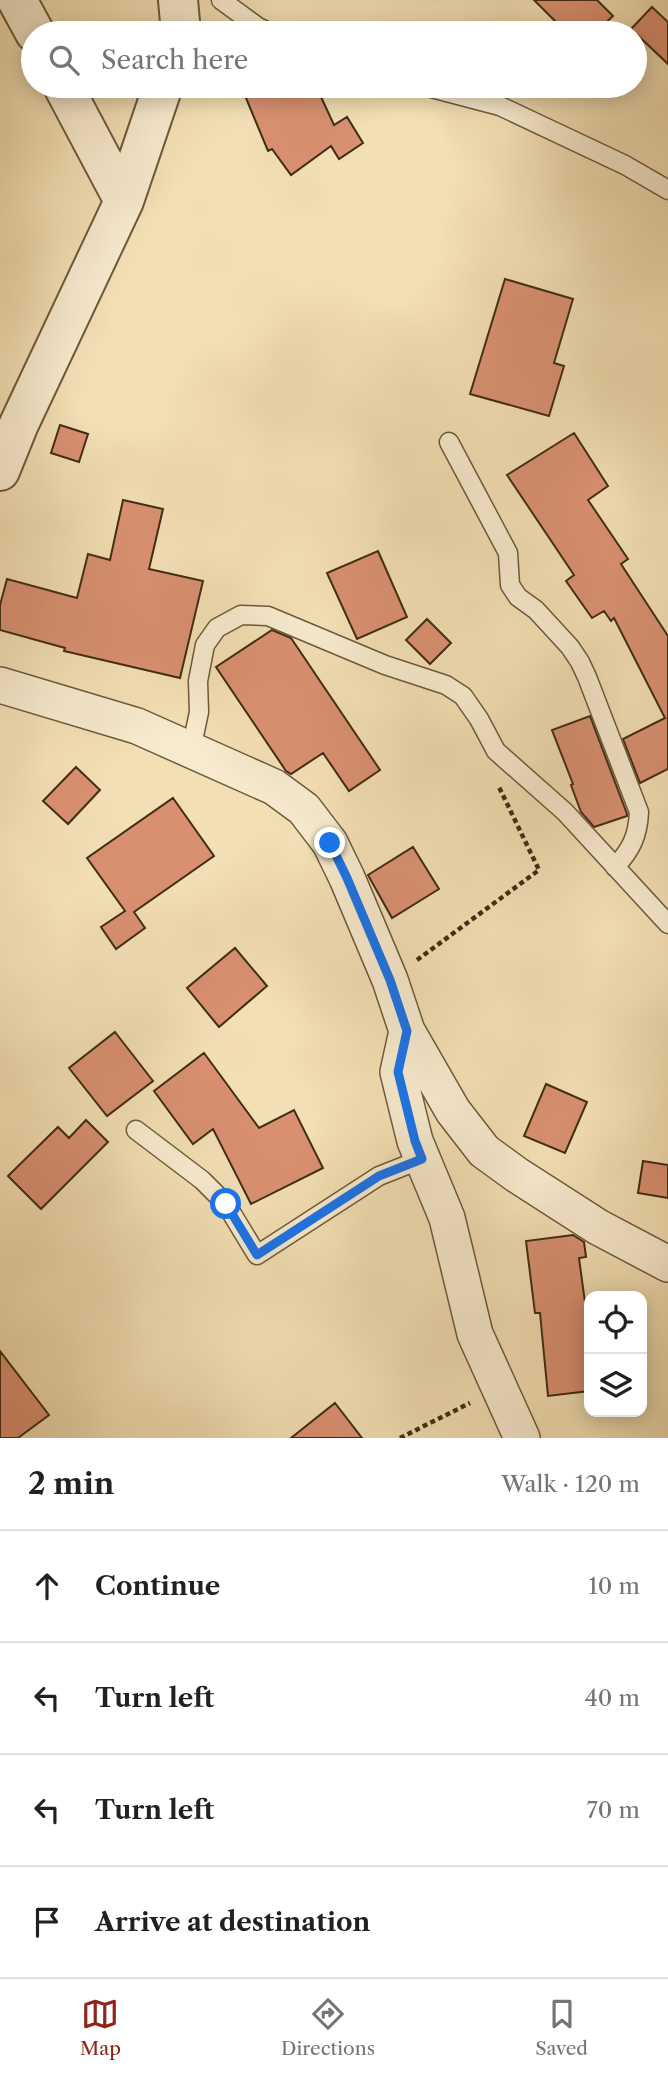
<!DOCTYPE html>
<meta charset="utf-8">
<style>
body{margin:0;font-family:"Libre Caslon Text",serif;background:#f2f2f2;color:#202124}
.controls{position:absolute;right:21px;bottom:21px;display:grid;overflow:hidden;border-radius:14px;box-shadow:0 4px 18px #0003}
.controls button{width:63px;height:63px;display:grid;place-items:center;padding:0;border:0;border-bottom:2px solid #e0e0e0;background:#fff;color:#202124;font:35px sans-serif}
.stop{position:absolute;width:21px;height:21px;margin:-16px;border:5px solid #1a73e8;border-radius:50%;background:#fff}
.stop.end{background:#1a73e8;border-color:#fff;box-shadow:0 2px 7px #0008}
.list{margin:0;padding:0;list-style:none}
h2{display:flex;justify-content:space-between;align-items:center;height:91px;margin:0;padding:0 28px;font-size:30px}
h2 small{font-size:23px;font-weight:400;color:#757577}
.list li{display:grid;grid-template-columns:46px 1fr auto;gap:21px;align-items:center;box-sizing:border-box;height:112px;padding:0 28px;border-top:2px solid #e0e0e0}
.list b{display:block;font-size:26px;white-space:nowrap}
.list em{font-size:23px;font-style:normal;color:#757577}
.icon{flex:none;width:38px;height:38px;fill:none;stroke:currentColor;stroke-width:2;stroke-linecap:round;stroke-linejoin:round}
.map{position:relative;flex:none;width:668px;height:1438px;overflow:hidden}
.search{position:absolute;background:#fff;box-shadow:0 4px 18px #0003;left:21px;right:21px;top:21px;height:77px;display:flex;align-items:center;gap:18px;box-sizing:border-box;padding:0 24px;border-radius:38px;color:#757577;font-size:26px}
.sheet{height:539px;background:#fff}
nav{display:flex;justify-content:space-around;align-items:center;box-sizing:border-box;height:98px;border-top:2px solid #e0e0e0;background:#fff;font-size:19px;color:#757577}
nav a{display:grid;justify-items:center;gap:4px}
nav .on{color:#8f2418}
.map>svg:first-child{display:block}
.building{fill:#d99071;stroke:#412c14;stroke-width:2}
.lines{fill:none;stroke-linecap:round;stroke-linejoin:round}
.service-casing{stroke:#6d593c;stroke-width:21}
.minor-casing{stroke:#6d593c;stroke-width:38}
.tertiary-casing{stroke:#6d593c;stroke-width:42}
.path{stroke:#412c14;stroke-width:4.5;stroke-dasharray:5 3.5;stroke-linecap:butt}
.service{stroke:#f7eace;stroke-width:18}
.minor{stroke:#f7eace;stroke-width:35}
.tertiary{stroke:#f7eace;stroke-width:38}
.route{stroke:#1a73e8;stroke-width:9}
</style>
<div class="map">
<svg width="668" height="1438" viewBox="0 0 668 1438">
<rect width="100%" height="100%" fill="#f2dfb3"/>
<filter id="stains"><feTurbulence type="fractalNoise" baseFrequency=".00286" numOctaves="4"/><feColorMatrix values="0 0 0 0 .2 0 0 0 0 .09 0 0 0 0 .02 0 0 0 .5 -.17"/></filter>
<radialGradient id="worn" r=".72"><stop offset=".6" stop-color="#630" stop-opacity="0"/><stop offset="1" stop-color="#630" stop-opacity=".3"/></radialGradient>
<path class="building" d="M534 0H597L613 16 595 33H567Z
M652 7 668 22V64L631 29Z
M241 86H316L334 125 347 117 363 143 339 159 331 146 291 175 272 149 268 151Z
M505 279 573 299 554 363 564 366 549 416 470 394Z
M60 425 88 434 79 462 51 453Z
M574 433 608 486 588 500 628 559 621 564 668 636V769L640 783 623 739 665 718 614 618 611 621 604 611 592 618 566 581 574 575 507 475Z
M123 500 163 509 149 569 203 581 180 678 64 651 65 648 0 630V605L7 579 77 598 88 554 110 560Z
M378 551 407 617 357 639 327 573Z
M427 619 451 643 430 664 406 640Z
M272 630 291 638 380 770 349 791 323 753 291 774 286 771 216 667Z
M590 716 627 814V816L594 827 581 812 571 785 573 784 552 730Z
M76 767 100 790 68 824 43 801Z
M173 798 214 856 134 912 145 928 116 949 101 927 125 911 87 858Z
M413 847 439 889 392 918 368 875Z
M235 948 267 986 219 1027 187 988Z
M115 1032 153 1081 107 1116 69 1068Z
M204 1053 259 1128 294 1110 323 1168 251 1204 213 1129 193 1144 154 1091Z
M546 1084 587 1102 565 1153 524 1136Z
M86 1120 108 1142 41 1209 8 1176 58 1127 69 1138Z
M643 1161 668 1165V1198L638 1193Z
M573 1235 584 1242 586 1257 579 1258 586 1310 589 1309V1391L548 1396 540 1313H535L526 1241Z
M0 1351 49 1415 18 1438H0Z
M335 1403 362 1438H291Z"/>
<g class="lines">
<defs>
<path id="service" d="M221 0 258 27 270 33
M424 86 500 106 625 165 668 190
M449 442 508 553 510 585 518 597 536 610 570 647 580 662 587 677 639 812C638 836 631 850 615 867
M191 750 199 712 198 681 205 645 217 628 241 615 268 616 385 665 446 685 463 696 479 719 496 751 565 812 668 924
M136 1130 202 1180 226 1204 257 1255 379 1176 422 1159"/>
<path id="minor" d="M0 685 137 726 274 787 304 809 330 843 347 878 390 980 407 1031 453 1111 484 1151 517 1175 598 1227 668 1264
M407 1031 398 1072 415 1141 447 1218 475 1334 522 1438"/>
<path id="tertiary" d="M17 0 35 33
M178 0 181 33
M63 86 124 201
M0 471 19 424 124 201 163 86"/>
</defs>
<use href="#service" class="service-casing"/>
<use href="#minor" class="minor-casing"/>
<use href="#tertiary" class="tertiary-casing"/>
<path class="path" d="M417 960 539 870 499 787
M400 1438 470 1403"/>
<use href="#service" class="service"/>
<use href="#minor" class="minor"/>
<use href="#tertiary" class="tertiary"/>
</g>
<g class="lines">
<path class="route" d="M226 1204 257 1255 379 1176 422 1159 415 1141 398 1072 407 1031 390 980 347 878 330 843"/>
</g>
<rect width="100%" height="100%" filter="url(#stains)"/>
<rect width="100%" height="100%" fill="url(#worn)"/>
</svg>
<div class="controls">
<button><svg class="icon" aria-label="locate" viewBox="0 0 24 24"><circle cx="12" cy="12" r="6"/><path d="M12 2v4M12 18v4M2 12h4M18 12h4"/></svg></button>
<button><svg class="icon" aria-label="layers" viewBox="0 0 24 24"><path d="M12 4l9 5-9 5-9-5zM3 14l9 5 9-5"/></svg></button>
</div>
<div class="stop" style="left:226px;top:1204px"></div>
<div class="stop end" style="left:330px;top:843px"></div>
<div class="search"><svg class="icon" aria-label="search" viewBox="0 0 24 24"><circle cx="10" cy="10" r="6"/><path d="M15 15l6 6"/></svg>Search here</div>
</div>
<section class="sheet">
<h2>2 min<small>Walk · 120 m</small></h2>
<ul class="list">
<li><svg class="icon" aria-label="ahead" viewBox="0 0 24 24"><path d="M12 20V5M6 11l6-6 6 6"/></svg><div><b>Continue</b></div><em>10 m</em></li>
<li><svg class="icon" aria-label="left" viewBox="0 0 24 24"><path d="M17 20v-9H6M10 6l-5 5 5 5"/></svg><div><b>Turn left</b></div><em>40 m</em></li>
<li><svg class="icon" aria-label="left" viewBox="0 0 24 24"><path d="M17 20v-9H6M10 6l-5 5 5 5"/></svg><div><b>Turn left</b></div><em>70 m</em></li>
<li><svg class="icon" aria-label="arrive" viewBox="0 0 24 24"><path d="M6 21V4h12l-3 4 3 4H6"/></svg><div><b>Arrive at destination</b></div></li>
</ul>
</section>
<nav>
<a class="on"><svg class="icon" aria-label="map" viewBox="0 0 24 24"><path d="M3 6l6-2 6 2 6-2v14l-6 2-6-2-6 2zM9 4v14M15 6v14"/></svg>Map</a>
<a><svg class="icon" aria-label="directions" viewBox="0 0 24 24"><path d="M12 3l9 9-9 9-9-9zM9 14v-3h6M13 9l2 2-2 2"/></svg>Directions</a>
<a><svg class="icon" aria-label="saved" viewBox="0 0 24 24"><path d="M7 4h10v16l-5-4-5 4z"/></svg>Saved</a>
</nav>
